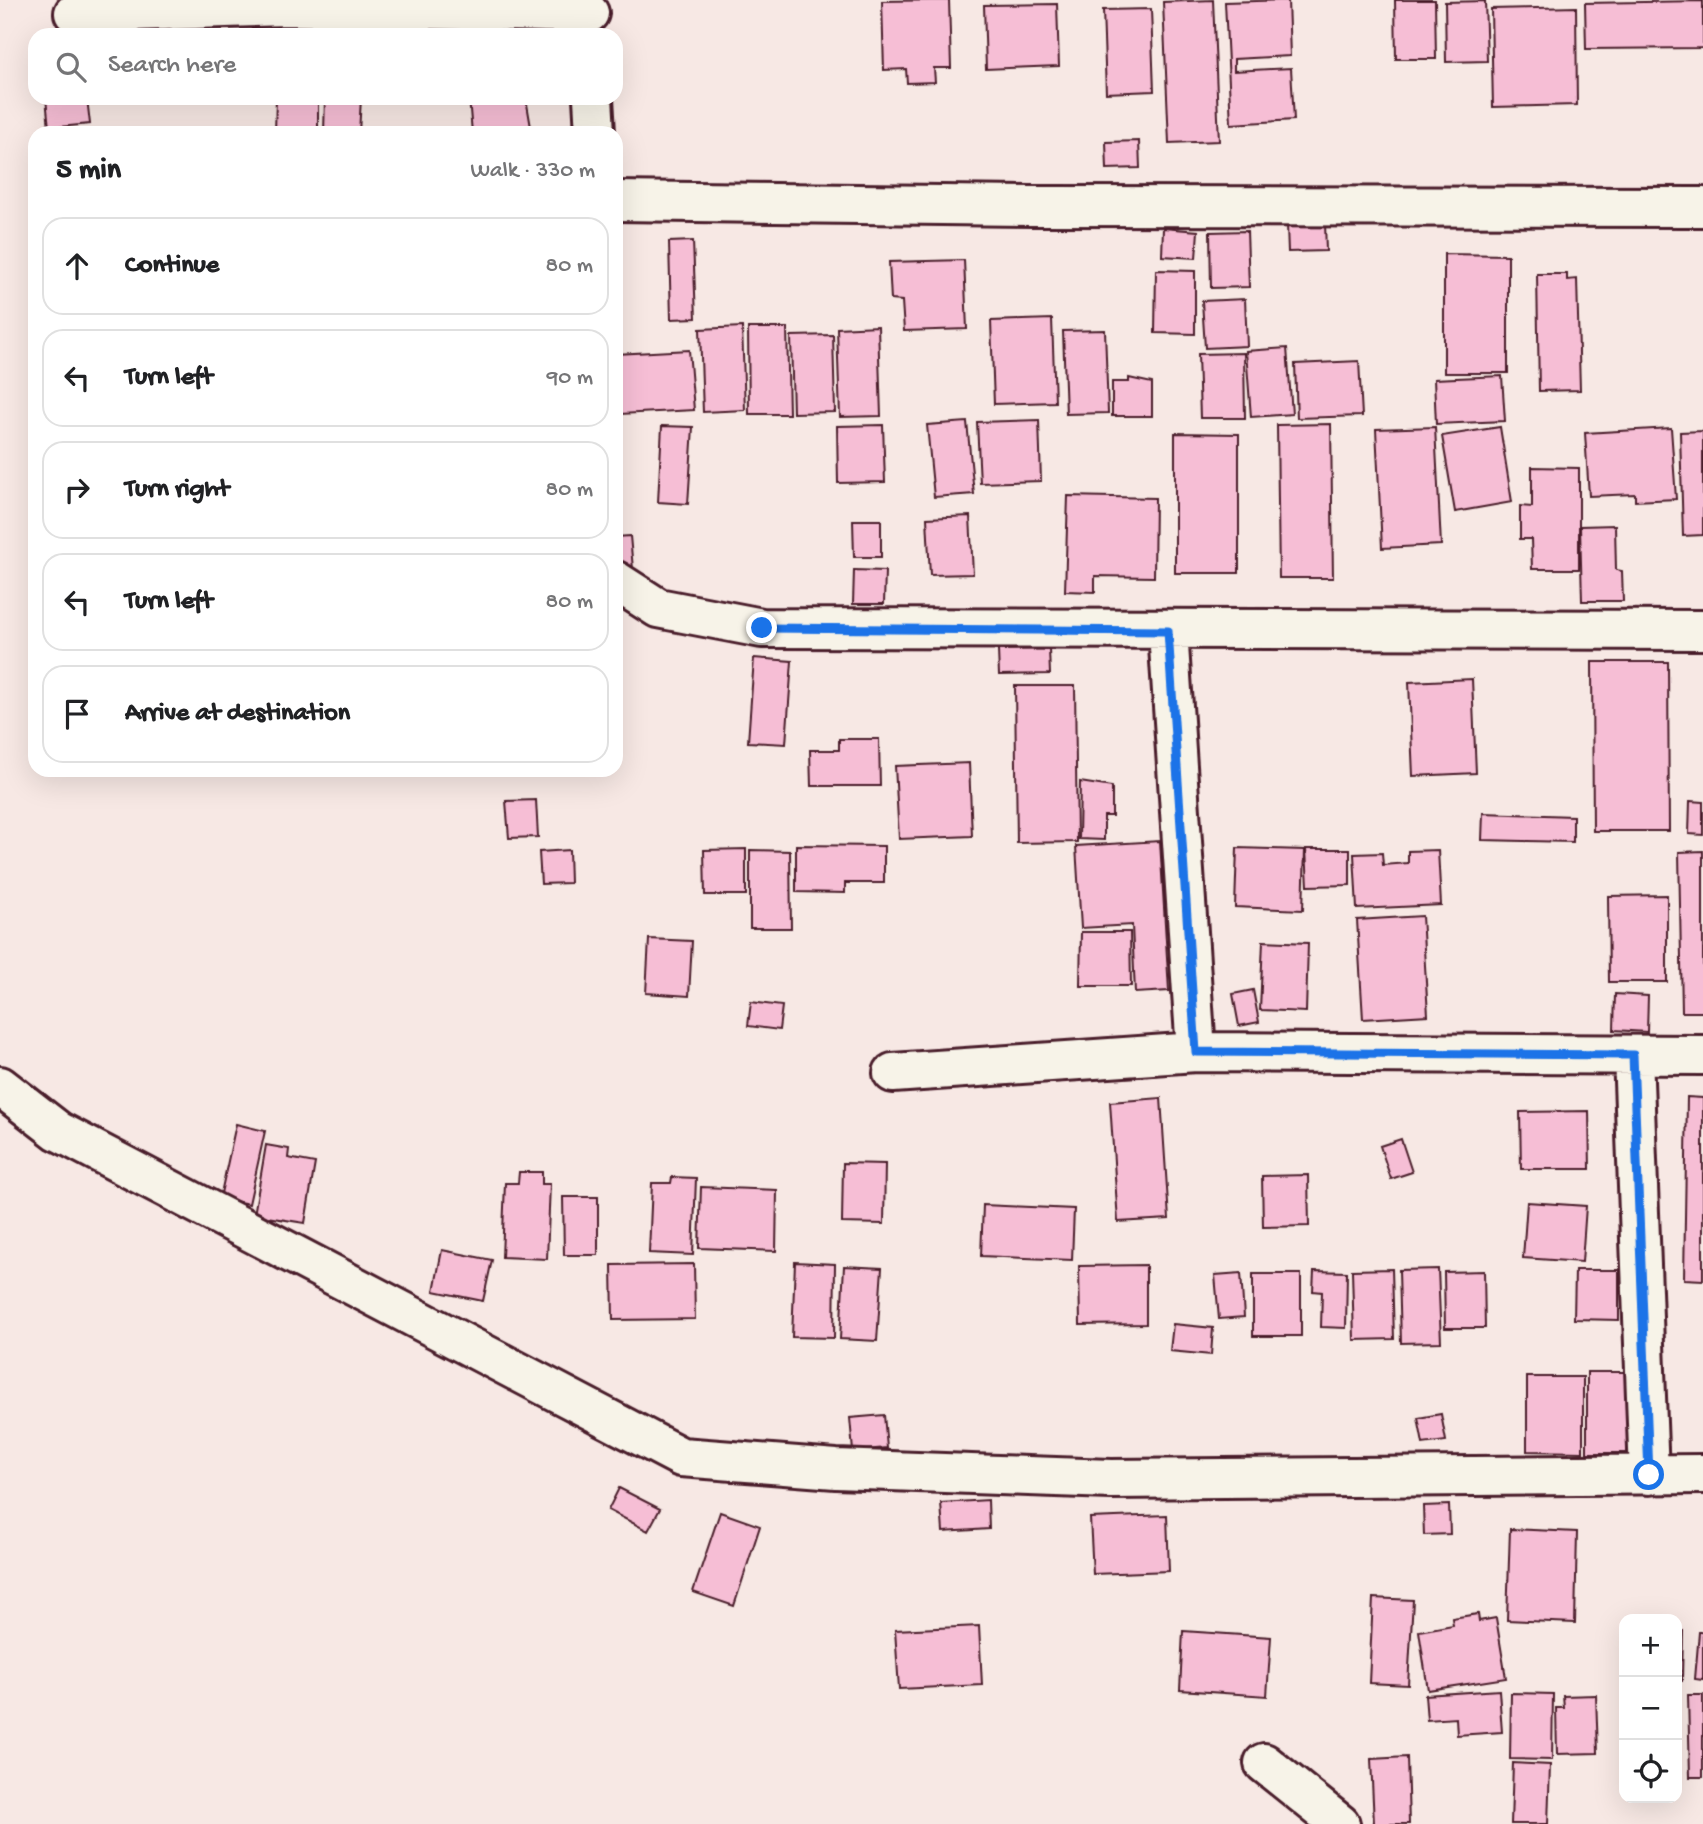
<!DOCTYPE html>
<meta charset="utf-8">
<style>
body{margin:0;font-family:"Gochi Hand",sans-serif;background:#f6f6f6;color:#202124}
.controls{position:absolute;right:21px;bottom:21px;display:grid;overflow:hidden;border-radius:14px;box-shadow:0 7px 28px #0002}
.controls button{width:63px;height:63px;display:grid;place-items:center;padding:0;border:0;border-bottom:2px solid #e0e0e0;background:#fff;color:#202124;font:35px sans-serif}
.stop{position:absolute;width:21px;height:21px;margin:-16px;border:5px solid #1a73e8;border-radius:50%;background:#fff}
.stop.end{background:#1a73e8;border-color:#fff;box-shadow:0 2px 7px #0008}
.list{margin:0;padding:0;list-style:none}
h2{display:flex;justify-content:space-between;align-items:center;height:91px;margin:0;padding:0 28px;font-size:30px}
h2 small{font-size:23px;font-weight:400;color:#757577}
.list li{display:grid;grid-template-columns:46px 1fr auto;gap:21px;align-items:center;box-sizing:border-box;height:98px;margin:0 14px 14px;padding:0 14px;border:2px solid #e0e0e0;border-radius:21px}
.list b{display:block;font-size:26px;white-space:nowrap}
.list em{font-size:23px;font-style:normal;color:#757577}
.icon{flex:none;width:38px;height:38px;fill:none;stroke:currentColor;stroke-width:2;stroke-linecap:round;stroke-linejoin:round}
.map{position:relative;flex:none;width:1703px;height:1824px;overflow:hidden}
.search{position:absolute;background:#fff;box-shadow:0 7px 28px #0002;left:28px;top:28px;width:595px;height:77px;display:flex;align-items:center;gap:18px;box-sizing:border-box;padding:0 24px;border-radius:21px;color:#757577;font-size:26px}
.panel{position:absolute;background:#fff;box-shadow:0 7px 28px #0002;left:28px;top:126px;width:595px;height:651px;border-radius:21px}
.map>svg:first-child{display:block}
.building{fill:#f6bed5;stroke:#4a1f2b;stroke-width:2}
.lines{fill:none;stroke-linecap:round;stroke-linejoin:round}
.minor-casing{stroke:#4a1f2b;stroke-width:44}
.minor{stroke:#f7f3e8;stroke-width:38}
.route{stroke:#1a73e8;stroke-width:9}
</style>
<div class="map">
<svg width="1703" height="1824" viewBox="0 0 1703 1824">
<rect width="100%" height="100%" fill="#f7e8e4"/>
<filter id="ink" filterUnits="userSpaceOnUse"><feTurbulence type="fractalNoise" baseFrequency=".0143" numOctaves="2"/><feDisplacementMap in="SourceGraphic" scale="14" xChannelSelector="R" yChannelSelector="G"/><feConvolveMatrix kernelMatrix="1 2 1 2 8 2 1 2 1" color-interpolation-filters="sRGB"/></filter>
<g filter="url(#ink)">
<path class="building" d="M949 0 951 68H934L935 82 907 83 906 69 884 70 882 1Z
M1213 0 1219 141 1169 143 1163 2Z
M1288 0 1290 56 1234 59V71L1291 68 1294 120 1231 124 1225 2Z
M1395 0H1435L1436 59H1396Z
M1485 1 1487 61 1446 62 1445 2Z
M1703 1V48L1586 49 1585 3Z
M1057 4 1059 66 986 69 984 5Z
M1576 7 1577 105 1493 107 1491 9Z
M1151 9 1154 91 1106 93 1103 10Z
M46 98H87L90 124 49 128Z
M276 98H318V133H275Z
M325 98H361L359 133H324Z
M469 98H526L532 133H472Z
M1139 141 1140 168 1107 169 1106 142Z
M1325 223 1326 251 1288 252 1287 225Z
M1163 228 1198 231 1196 258 1162 256Z
M1247 231 1249 287 1211 288 1210 232Z
M693 241 696 318 671 319 669 242Z
M1444 254 1508 255V373H1444Z
M964 260 967 329 904 331 902 301 891 300 889 262Z
M1156 270 1195 271V334L1155 333Z
M1537 274H1567V280L1577 279 1580 390 1539 391Z
M1245 299 1247 346 1205 348 1202 301Z
M1052 319 1055 402 994 404 991 321Z
M878 326 881 416 840 417 837 328Z
M742 327 745 410 703 412 700 329Z
M748 328H787L789 414H749Z
M1105 330 1108 413 1066 414 1063 331Z
M833 335 835 412 793 413 791 336Z
M1287 348 1292 414 1251 417 1246 351Z
M689 350 694 410 620 414 616 354Z
M1244 353 1245 418H1200L1198 354Z
M1359 361 1362 416 1297 418 1295 364Z
M1502 376 1505 421 1436 424 1434 379Z
M1129 378 1152 383V416H1112V382H1129Z
M1039 420 1041 481 980 483 977 422Z
M967 422 974 494 934 497 927 425Z
M1331 424 1333 578H1279L1277 425Z
M883 425 885 482 838 483 837 426Z
M662 426 693 427 688 504 658 502Z
M1435 427 1441 545 1382 548 1376 429Z
M1500 427 1512 502 1455 512 1442 436Z
M1671 428 1676 499 1635 501V494L1589 496 1585 433Z
M1703 431V535L1683 536 1680 432Z
M1175 433 1239 434V573H1175Z
M1532 467 1579 468V569H1532L1531 539H1520V506L1532 507Z
M1068 496 1155 498 1154 577 1095 576V592L1065 591Z
M970 516 973 574 930 575 927 518Z
M853 520H881V557H854Z
M1615 525 1616 570 1622 571 1623 601H1582L1580 526Z
M630 536 633 569 616 570V537Z
M854 570 885 571 884 604H853Z
M1049 649 1050 674 999 675 998 650Z
M754 658 792 661 786 744 748 742Z
M1592 662H1668L1669 831H1593Z
M1472 679 1476 773 1413 776 1409 682Z
M1015 686H1075L1077 842 1017 843Z
M839 739H879L880 786H811L810 750H839Z
M969 763 972 836 899 839 895 766Z
M1080 782 1112 787V816H1104V840L1079 839Z
M536 800 538 837 509 838 506 801Z
M1690 801 1703 802V835L1689 834Z
M1483 813 1573 816V842L1482 840Z
M1160 841 1169 991 1135 993 1132 925 1081 928 1076 846Z
M796 845 884 846V883H845V893L796 892Z
M1237 848 1305 850 1303 910 1235 907Z
M746 849V895H705L704 850Z
M1306 849H1350V885L1308 886Z
M569 850 570 883 541 884 539 852Z
M750 850 790 851 791 928H750Z
M1438 850 1441 905 1357 909 1354 854 1382 853 1383 865 1408 863V851Z
M1703 851V1012H1682L1679 852Z
M1667 895V982H1609L1608 896Z
M1422 916 1428 1015 1363 1019 1357 920Z
M1081 932H1130L1131 986H1080Z
M649 939 692 941 689 996 646 993Z
M1263 941 1308 943 1306 1012 1260 1010Z
M1253 990 1259 1022 1239 1026 1233 994Z
M1615 994 1648 996 1647 1032 1614 1030Z
M751 1002 782 1006 779 1030 748 1026Z
M1687 1097 1703 1098V1280L1684 1279Z
M1161 1098 1169 1219 1118 1222 1110 1102Z
M1589 1111 1590 1169H1521L1520 1112Z
M236 1124 265 1131 249 1204 220 1198Z
M1401 1139 1412 1172 1391 1179 1380 1146Z
M266 1145 289 1149 288 1158 315 1163 305 1223 254 1215Z
M843 1163 885 1164 884 1224 842 1223Z
M519 1172H542V1184H550L547 1259 502 1257 505 1183H518Z
M1308 1175 1309 1226 1263 1227 1262 1176Z
M672 1177 696 1178 693 1255 649 1253 652 1183H671Z
M701 1187 777 1190 776 1251 699 1248Z
M563 1197H598V1255H564Z
M1527 1202 1586 1206 1582 1262 1523 1258Z
M983 1205 1074 1209 1072 1260 981 1256Z
M442 1250 492 1260 483 1301 434 1291Z
M795 1262 835 1264 834 1338 792 1337Z
M694 1264 695 1319 613 1320 612 1265Z
M1146 1265V1324L1080 1325 1079 1266Z
M844 1266 882 1268 877 1341 840 1339Z
M1392 1269 1394 1339 1354 1340 1352 1270Z
M1438 1269 1441 1342 1401 1343 1399 1270Z
M1575 1270H1619V1320L1574 1319Z
M1314 1271 1347 1272 1346 1328 1321 1327 1322 1292 1313 1291Z
M1484 1271 1485 1328H1445L1444 1272Z
M1241 1273 1244 1317 1219 1319 1215 1275Z
M1253 1274H1301V1336H1253Z
M1173 1324 1213 1328 1211 1355 1170 1351Z
M1587 1372H1627V1453H1587Z
M1527 1377H1583V1452L1527 1451Z
M1441 1414 1446 1441 1423 1444 1418 1418Z
M884 1415 887 1448 853 1451 850 1418Z
M619 1488 660 1509 648 1531 608 1510Z
M988 1500 989 1529 943 1532 941 1503Z
M1449 1505 1450 1534 1424 1535 1423 1506Z
M720 1512 760 1526 734 1606 693 1592Z
M1167 1515 1169 1571 1093 1574 1090 1518Z
M1510 1529 1577 1532 1575 1623 1507 1620Z
M1373 1598 1413 1600 1408 1685 1369 1683Z
M1478 1614 1479 1621 1496 1618 1506 1678 1428 1690 1419 1631 1453 1625 1452 1618Z
M979 1626 982 1685 899 1689 895 1630Z
M1183 1631 1271 1637 1267 1696 1180 1690Z
M1677 1631H1683L1682 1681H1677Z
M1699 1632H1703V1680L1695 1679Z
M1499 1690 1502 1732 1457 1735 1456 1718 1427 1720 1425 1695Z
M1511 1693 1553 1694 1552 1760 1510 1759Z
M1596 1695 1598 1753 1557 1754 1556 1708H1564L1563 1696Z
M1688 1695H1703V1777H1690Z
M1407 1757 1409 1824H1374L1371 1759Z
M1513 1763 1550 1765 1548 1824H1511Z"/>
<g class="lines">
<defs>
<path id="minor" d="M74 13 285 6 589 13
M593 98 595 133
M616 201 1031 206 1703 207
M616 581 658 608 762 628 1703 630
M1168 631 1196 1052
M1633 1055 1649 1475
M893 1073 1196 1052 1703 1055
M0 1086 58 1131 681 1457 836 1469 1111 1479 1703 1474
M1264 1763 1340 1824"/>
</defs>
<use href="#minor" class="minor-casing"/>
<use href="#minor" class="minor"/>
</g>
</g>
<g class="lines" filter="url(#ink)">
<path class="route" d="M762 628 1168 631 1196 1052 1633 1055 1649 1475"/>
</g>
</svg>
<div class="controls">
<button>+</button>
<button>−</button>
<button><svg class="icon" aria-label="locate" viewBox="0 0 24 24"><circle cx="12" cy="12" r="6"/><path d="M12 2v4M12 18v4M2 12h4M18 12h4"/></svg></button>
</div>
<div class="stop" style="left:1649px;top:1475px"></div>
<div class="stop end" style="left:762px;top:628px"></div>
<div class="search"><svg class="icon" aria-label="search" viewBox="0 0 24 24"><circle cx="10" cy="10" r="6"/><path d="M15 15l6 6"/></svg>Search here</div>
<section class="panel">
<h2>5 min<small>Walk · 330 m</small></h2>
<ul class="list">
<li><svg class="icon" aria-label="ahead" viewBox="0 0 24 24"><path d="M12 20V5M6 11l6-6 6 6"/></svg><div><b>Continue</b></div><em>80 m</em></li>
<li><svg class="icon" aria-label="left" viewBox="0 0 24 24"><path d="M17 20v-9H6M10 6l-5 5 5 5"/></svg><div><b>Turn left</b></div><em>90 m</em></li>
<li><svg class="icon" aria-label="right" viewBox="0 0 24 24"><path d="M7 20v-9h11M14 6l5 5-5 5"/></svg><div><b>Turn right</b></div><em>80 m</em></li>
<li><svg class="icon" aria-label="left" viewBox="0 0 24 24"><path d="M17 20v-9H6M10 6l-5 5 5 5"/></svg><div><b>Turn left</b></div><em>80 m</em></li>
<li><svg class="icon" aria-label="arrive" viewBox="0 0 24 24"><path d="M6 21V4h12l-3 4 3 4H6"/></svg><div><b>Arrive at destination</b></div></li>
</ul>
</section>
</div>
